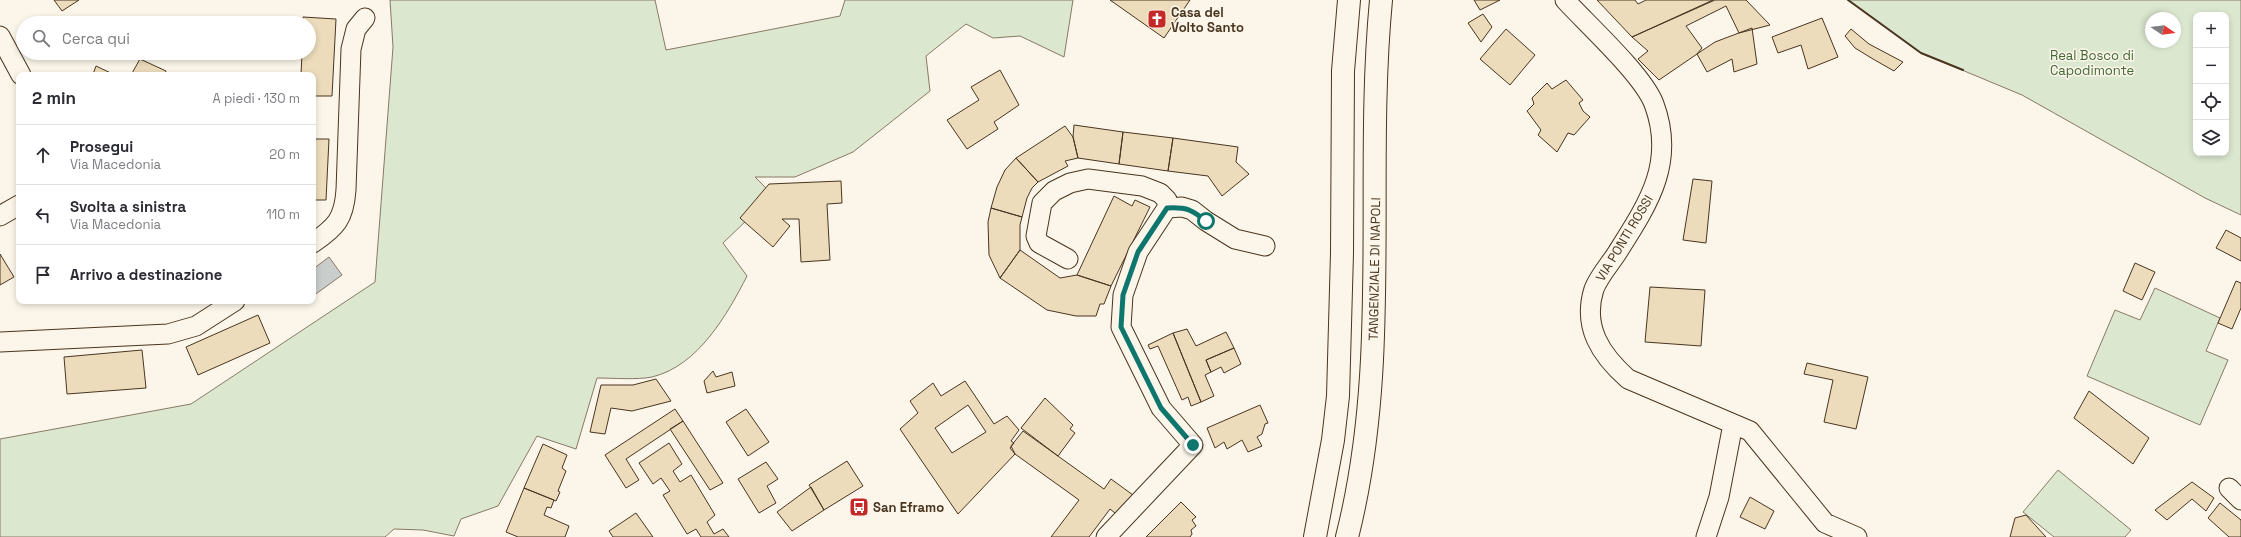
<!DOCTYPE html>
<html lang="it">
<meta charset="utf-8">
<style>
body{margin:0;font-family:"Space Grotesk",sans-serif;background:#f2f2f3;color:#2b2b33}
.controls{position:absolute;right:12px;top:12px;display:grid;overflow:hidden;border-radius:8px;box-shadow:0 2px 6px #0003}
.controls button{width:36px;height:36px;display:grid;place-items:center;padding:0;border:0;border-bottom:1px solid #e1e1e2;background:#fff;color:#2b2b33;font:20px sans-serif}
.compass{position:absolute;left:2145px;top:12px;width:36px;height:36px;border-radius:50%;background:#fff;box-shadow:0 2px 6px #0003;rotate:103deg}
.stop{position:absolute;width:12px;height:12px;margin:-9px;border:3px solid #0f766e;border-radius:50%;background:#fff}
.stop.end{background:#0f766e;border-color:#fff;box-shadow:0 1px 4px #0008}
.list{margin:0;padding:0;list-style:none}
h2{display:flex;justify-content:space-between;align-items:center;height:52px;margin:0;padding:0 16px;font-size:17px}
h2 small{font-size:13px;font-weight:400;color:#7c7c81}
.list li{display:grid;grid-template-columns:26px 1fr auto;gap:12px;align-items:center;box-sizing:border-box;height:60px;padding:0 16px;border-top:1px solid #e1e1e2}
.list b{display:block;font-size:15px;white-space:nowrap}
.list p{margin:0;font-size:13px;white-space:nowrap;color:#7c7c81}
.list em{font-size:13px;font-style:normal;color:#7c7c81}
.icon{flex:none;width:22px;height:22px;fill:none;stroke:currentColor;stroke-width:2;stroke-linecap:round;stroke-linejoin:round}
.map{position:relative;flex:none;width:2241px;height:537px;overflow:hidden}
.search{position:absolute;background:#fff;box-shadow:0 2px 6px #0003;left:16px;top:16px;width:300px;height:44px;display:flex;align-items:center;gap:10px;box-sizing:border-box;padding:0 14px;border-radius:22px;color:#7c7c81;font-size:15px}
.panel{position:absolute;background:#fff;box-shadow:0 2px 6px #0003;left:16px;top:72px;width:300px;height:232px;border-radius:8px}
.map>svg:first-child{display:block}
.green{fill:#dce7d0;stroke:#887966;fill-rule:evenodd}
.water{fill:#c9cecd;stroke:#887966}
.building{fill:#ecdcbc;stroke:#4a3520;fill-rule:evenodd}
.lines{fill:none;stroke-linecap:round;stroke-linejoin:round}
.minor-casing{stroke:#4a3520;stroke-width:21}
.highway-casing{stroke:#4a3520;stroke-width:24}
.minor{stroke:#fbf6e9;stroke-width:19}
.highway{stroke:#fbf6e9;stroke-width:22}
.wall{stroke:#4a3520;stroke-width:2}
.route{stroke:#0f766e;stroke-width:5}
.labels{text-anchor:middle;stroke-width:3;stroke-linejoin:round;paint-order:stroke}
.poi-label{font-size:13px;font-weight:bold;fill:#4a3520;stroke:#fbf6e9;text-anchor:start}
.park-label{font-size:13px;fill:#436837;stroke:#fbf6e9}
.street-label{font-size:13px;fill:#4a3520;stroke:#fbf6e9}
</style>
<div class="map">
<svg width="2241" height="537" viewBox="0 0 2241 537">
<rect width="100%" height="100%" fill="#fbf6e9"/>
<path class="green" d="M390 0H655L666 50 840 16 845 0H1073L1064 57 1020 36 993 38 966 24 926 56 930 91 853 152 795 177H755L773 195 723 243 747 276C727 315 698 366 652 377 637 380 613 378 597 378L576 449 537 436 498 506 461 519 454 536 423 530 394 529 385 537H0V439L191 404 375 282 393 47Z
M1848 0H2241V215L2205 198 2022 95 1921 53ZM2196 15H2226V153H2196ZM2151 18H2175V42H2151Z
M2155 288 2220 318 2206 351 2228 360 2200 425 2087 376 2115 310 2140 320Z
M2058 470 2131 530 2125 537H2054L2023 512Z"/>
<path class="water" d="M329 257 342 275 313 296V269Z"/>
<path class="building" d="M54 0H79L62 11Z
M1110 0H1190L1164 38Z
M1474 0H1500L1480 10Z
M1597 0H1635L1638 4 1646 0H1713L1632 37Z
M1715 0H1746L1770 25 1739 33 1726 6 1686 26 1702 48 1697 54 1659 80 1638 59 1648 51 1632 37Z
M1483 14 1492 27 1481 42 1468 23Z
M303 17 336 19 332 96H313V75H301L302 53H309V23H303Z
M1822 18 1838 57 1808 69 1801 45 1778 53 1772 37Z
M1752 28 1757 64 1734 72 1732 59 1707 72 1697 54 1715 42Z
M1506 29 1535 55 1510 85 1480 59Z
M1851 29 1869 44 1903 62 1894 71 1873 59 1855 48 1845 36Z
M140 59 166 71 165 75H131Z
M96 66 115 75H87L88 73 93 74Z
M1000 70 1019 105 994 122 998 129 967 149 947 120 979 100 971 87Z
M1566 80 1583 100 1579 103 1583 111 1590 117 1574 135 1568 133 1557 152 1538 135 1541 130 1527 111 1534 104 1532 98 1547 83 1552 89Z
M1074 125 1123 132 1119 164 1078 158 1073 137Z
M1065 126 1073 137 1078 158 1065 161 1068 166 1038 182 1016 158Z
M1123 132 1173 138 1168 171 1119 164Z
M1173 138 1238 147 1236 162 1249 174 1222 196 1208 176 1168 171Z
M313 139H329L326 200H313Z
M1016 158 1038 182 1032 188 1027 198 1022 217 991 208 997 187 1005 170Z
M1693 179 1712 181 1706 243 1683 240Z
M841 181 842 203 827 204 830 260 801 262 799 219H782L790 226 773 247 740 218 769 184Z
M1114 196 1132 206 1135 200 1150 207 1111 286 1077 275Z
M991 208 1022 217 1020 225V250L1000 278 989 255 988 222Z
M2226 230 2241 238V261L2216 248Z
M1020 250 1060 278 1077 275 1111 286 1104 304H1100L1096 316H1076L1047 310 1000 278Z
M0 254 14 277 0 285Z
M2135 263 2155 272 2142 300 2123 291Z
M2236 281 2241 283V308L2232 329 2218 323Z
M1650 287 1705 290 1701 346 1645 342Z
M258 315 270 343 198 375 186 347Z
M1187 329 1196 346 1226 332 1234 348 1206 360 1211 372 1205 375 1214 396 1201 402 1173 333Z
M1173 333 1201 402 1191 406 1188 397 1182 400 1158 346 1150 349 1148 345Z
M1234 348 1241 364 1224 373 1221 367 1211 372 1206 360Z
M142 350 146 388 67 394 64 357Z
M1807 363 1868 377 1856 429 1824 422 1833 380 1804 374Z
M713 371 716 377 732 372 735 386 707 393 704 381Z
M656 379 671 401 632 411 611 408 605 434 590 432 601 385H633Z
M965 381 994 424 1007 416 1019 430 1011 441 1014 443 1010 448 1015 454 958 514 900 429 918 413 910 401 933 383 941 396ZM968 405 986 432 952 453 935 428Z
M2089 391 2149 438 2133 464 2074 418Z
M1045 398 1073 425 1070 429 1075 433 1058 456 1021 428Z
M1260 405 1268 423 1265 424 1262 434 1257 437 1262 446 1248 452 1242 440 1227 449 1224 442 1215 448 1207 428Z
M675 409 683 421 626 459 639 480 626 488 605 455Z
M746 409 769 442 748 456 726 422Z
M683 421 723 483 710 490 670 429Z
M1023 431 1104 489 1111 479 1133 495 1115 513 1110 509 1089 537H1051L1079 500 1015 454 1011 446Z
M669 443 682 464 673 471 680 482 691 475 715 515 707 522 714 534 723 529 729 537H701L696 529 687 534 663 495 670 491 661 478 653 484 639 463Z
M543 444 567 455 562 468 566 471 558 491 560 492 556 501 524 488Z
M847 461 863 486 824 510 809 485Z
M766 462 778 479 767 486 776 503 759 513 738 479Z
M2192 482 2214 498 2206 511 2192 499 2167 520 2155 510Z
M811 487 824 510 792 531 777 512Z
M524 488 554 500 551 508 547 507 544 515 569 526 565 537H518L506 532Z
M1750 497 1774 511 1765 529 1740 517Z
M1181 502 1196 517 1192 520 1196 526 1191 530 1192 534 1190 537H1146Z
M2220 503 2241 520V537H2229L2208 518Z
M636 513 653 537H613L609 531Z
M2026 515 2046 537H2010L2015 518Z"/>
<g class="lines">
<defs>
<path id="minor" d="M1565 0C1588 25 1643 75 1654 104 1676 163 1648 204 1617 253 1610 264 1599 276 1594 289 1582 327 1601 355 1628 379L1750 431 1825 523 1857 537
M0 36 21 75
M1167 208 1182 207 1192 210 1206 221 1235 239 1265 246
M0 216 19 205
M313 243C336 227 344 219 346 190L351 49 356 29 365 18
M1068 259 1039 243 1036 236 1042 203 1054 191 1070 183 1088 179 1142 186 1160 193 1167 200V208L1138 252 1123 295 1121 327 1161 408 1193 445 1106 537
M0 342 168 334 196 326 235 301
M2229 488 2241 500
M1706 537 1719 497 1733 424"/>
<path id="highway" d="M1315 537 1333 440 1338 396 1342 253 1343 71 1349 0
M1347 537C1392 361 1364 179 1381 0"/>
</defs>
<use href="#minor" class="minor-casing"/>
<use href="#highway" class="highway-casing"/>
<use href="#minor" class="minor"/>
<use href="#highway" class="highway"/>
<path class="wall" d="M1848 0 1921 53 1963 70"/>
</g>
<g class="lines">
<path class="route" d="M1193 445 1161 408 1121 327 1123 295 1138 252 1167 208C1186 207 1191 209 1206 221"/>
</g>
<defs>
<symbol id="church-square" viewBox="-11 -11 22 22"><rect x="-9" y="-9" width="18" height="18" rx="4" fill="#c62828" stroke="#fbf6e9"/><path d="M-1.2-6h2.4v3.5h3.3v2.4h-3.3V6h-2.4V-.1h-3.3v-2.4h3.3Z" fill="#fff"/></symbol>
<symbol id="bus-square" viewBox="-11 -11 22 22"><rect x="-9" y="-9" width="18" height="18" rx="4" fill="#c62828" stroke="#fbf6e9"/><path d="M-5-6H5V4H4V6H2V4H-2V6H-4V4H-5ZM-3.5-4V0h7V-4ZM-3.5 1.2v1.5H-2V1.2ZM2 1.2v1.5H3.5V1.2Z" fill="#fff"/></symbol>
</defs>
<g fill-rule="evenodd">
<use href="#church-square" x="1146" y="8" width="22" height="22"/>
<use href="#bus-square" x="848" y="496" width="22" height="22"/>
</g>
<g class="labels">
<g class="poi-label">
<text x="1171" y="17">Casa del<tspan x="1171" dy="15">Volto Santo</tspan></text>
<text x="873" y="512">San Eframo</text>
</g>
<g class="park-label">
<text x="2092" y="60">Real Bosco di<tspan x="2092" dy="15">Capodimonte</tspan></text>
</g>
<g class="street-label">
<text transform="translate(1624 238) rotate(-59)" y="5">VIA PONTI ROSSI</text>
<text transform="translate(1374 269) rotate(-89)" y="5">TANGENZIALE DI NAPOLI</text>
</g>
</g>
</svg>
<div class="controls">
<button>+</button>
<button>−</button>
<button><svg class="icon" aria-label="locate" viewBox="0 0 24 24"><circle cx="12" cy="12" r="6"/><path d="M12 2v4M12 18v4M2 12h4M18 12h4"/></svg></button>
<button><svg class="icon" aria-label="layers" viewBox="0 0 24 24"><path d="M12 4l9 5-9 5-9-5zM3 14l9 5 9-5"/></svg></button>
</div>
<svg class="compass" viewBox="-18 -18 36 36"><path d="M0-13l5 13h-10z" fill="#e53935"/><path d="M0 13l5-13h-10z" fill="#7c7c81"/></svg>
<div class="stop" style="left:1206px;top:221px"></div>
<div class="stop end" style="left:1193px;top:445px"></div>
<div class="search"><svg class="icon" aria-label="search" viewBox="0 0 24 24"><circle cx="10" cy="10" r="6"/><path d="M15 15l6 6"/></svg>Cerca qui</div>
<section class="panel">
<h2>2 min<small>A piedi · 130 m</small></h2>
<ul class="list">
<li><svg class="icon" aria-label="ahead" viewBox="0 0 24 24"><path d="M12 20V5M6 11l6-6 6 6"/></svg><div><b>Prosegui</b><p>Via Macedonia</p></div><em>20 m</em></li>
<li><svg class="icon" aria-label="left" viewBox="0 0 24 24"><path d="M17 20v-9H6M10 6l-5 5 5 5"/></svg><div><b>Svolta a sinistra</b><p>Via Macedonia</p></div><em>110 m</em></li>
<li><svg class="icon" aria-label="arrive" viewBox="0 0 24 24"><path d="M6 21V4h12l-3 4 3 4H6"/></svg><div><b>Arrivo a destinazione</b></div></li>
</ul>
</section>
</div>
